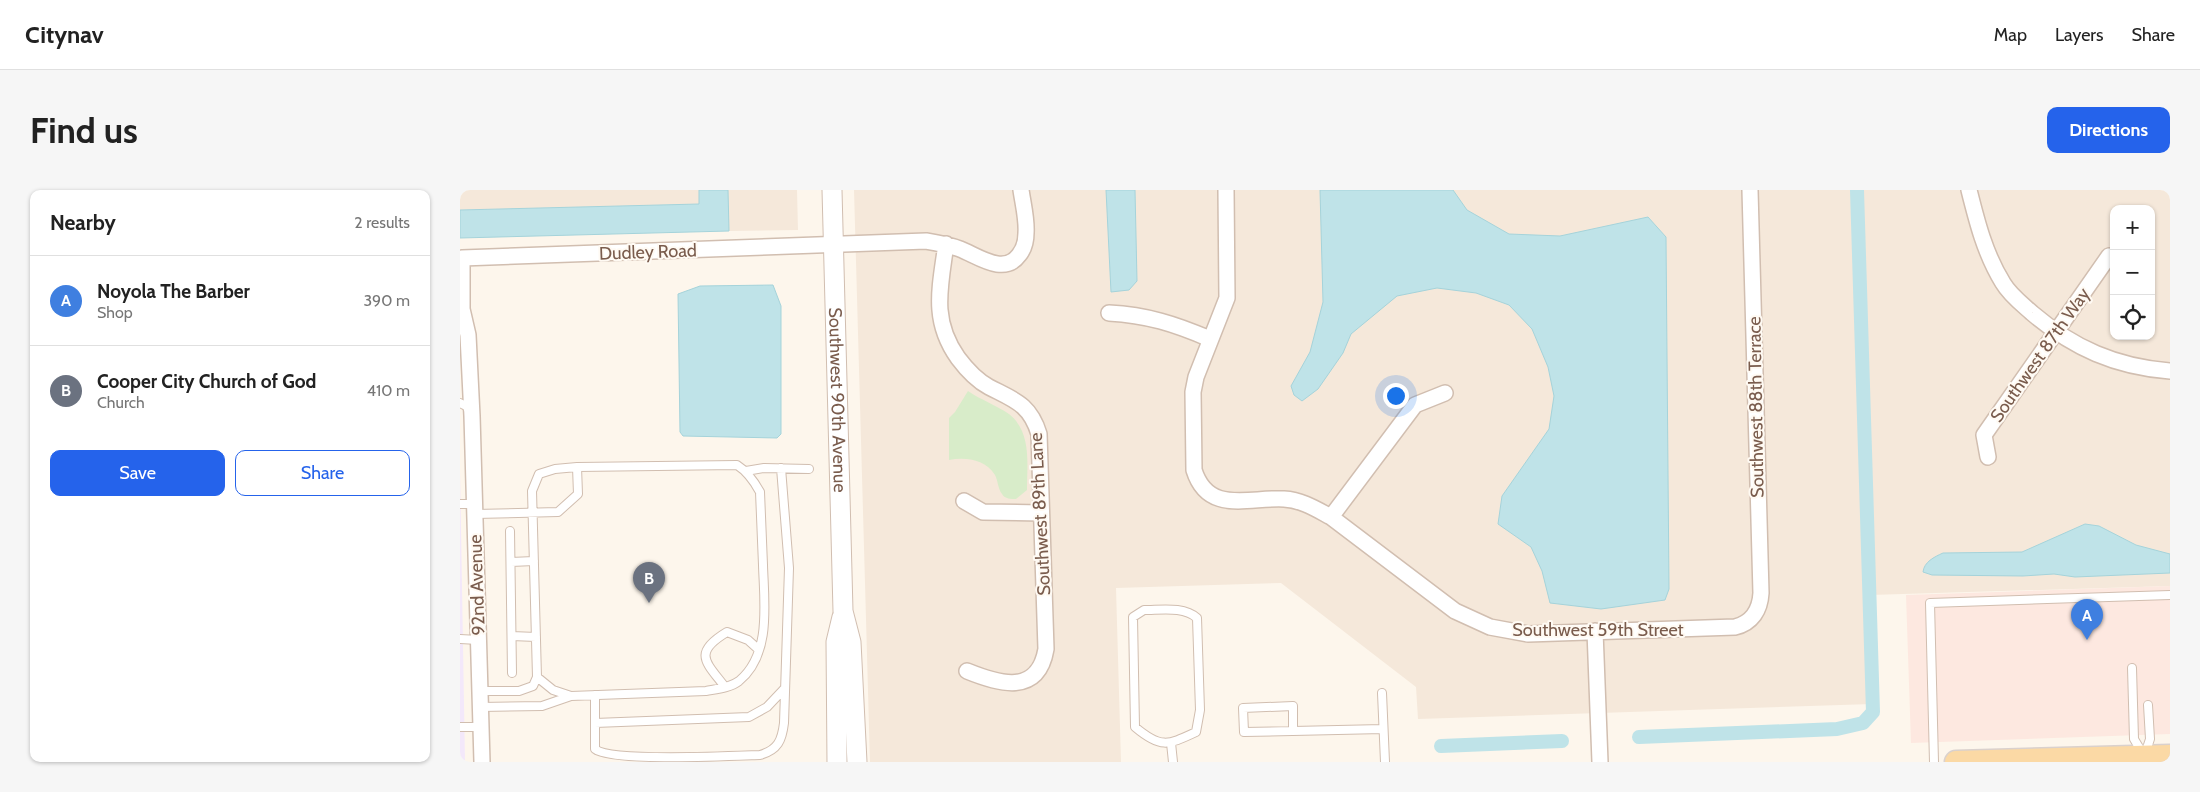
<!DOCTYPE html>
<meta charset="utf-8">
<style>
body{margin:0;font-family:Cabin,sans-serif;background:#f6f6f6;color:#222}
.controls{position:absolute;right:15px;top:15px;display:grid;overflow:hidden;border-radius:10px;box-shadow:0 1px 4px #0004}
.controls button{width:45px;height:45px;display:grid;place-items:center;padding:0;border:0;border-bottom:1px solid #e0e0e0;background:#fff;color:#222;font:25px sans-serif}
.you{position:absolute;left:935px;top:205px;width:18px;height:18px;margin:-12px;border:4px solid #fff;border-radius:50%;background:#1a73e8;box-shadow:0 0 0 8px #1a73e833}
.badge{display:grid;place-items:center;width:32px;height:32px;border-radius:50%;background:#2563eb;color:#fff;font-size:16px;font-weight:700}
.pin{position:absolute;translate:-50% -41px;filter:drop-shadow(0 1px 2px #0008)}
.pin::after{content:'';position:absolute;top:26px;width:18px;height:15px;background:inherit;clip-path:polygon(0 0,100% 0,50% 100%)}
.list{margin:0;padding:0;list-style:none}
h2{display:flex;justify-content:space-between;align-items:center;height:65px;margin:0;padding:0 20px;font-size:21px}
h2 small{font-size:16px;font-weight:400;color:#767676}
.list li{display:grid;grid-template-columns:32px 1fr auto;gap:15px;align-items:center;box-sizing:border-box;height:90px;padding:0 20px;border-top:1px solid #e0e0e0}
.list b{display:block;font-size:19px;white-space:nowrap}
.list p{margin:0;font-size:16px;white-space:nowrap;color:#767676}
.list em{font-size:16px;font-style:normal;color:#767676}
.actions{display:flex;gap:10px;padding:15px 20px}
.actions a{flex:1;padding:11px 0;border:1px solid #2563eb;border-radius:10px;text-align:center;font-size:18px;color:#2563eb}
.actions .main{background:#2563eb;color:#fff}
.icon{flex:none;width:28px;height:28px;fill:none;stroke:currentColor;stroke-width:2;stroke-linecap:round;stroke-linejoin:round}
.map{position:relative;flex:none;width:1710px;height:572px;overflow:hidden;border-radius:10px}
header{display:flex;align-items:center;gap:30px;box-sizing:border-box;height:70px;padding:0 25px;background:#fff;border-bottom:1px solid #e0e0e0}
header strong{font-size:24px}
nav{display:flex;gap:28px;margin-inline-start:auto;font-size:18px}
.intro{display:flex;align-items:center;justify-content:space-between;box-sizing:border-box;height:120px;padding:0 30px}
h1{margin:0;font-size:35px}
.button{padding:12px 22px;border-radius:10px;background:#2563eb;color:#fff;font-size:18px;font-weight:700}
main{display:flex;gap:30px;padding:0 30px}
aside{flex:1;background:#fff;border-radius:10px;box-shadow:0 1px 4px #0004}
.map>svg:first-child{display:block}
.residential{fill:#f5e8da;fill-rule:evenodd}
.commercial{fill:#fde8e0}
.education{fill:#f3e8fa}
.green{fill:#d8ecc9}
.water{fill:#bfe3e8;stroke:#a5d3da}
.lines{fill:none;stroke-linecap:round;stroke-linejoin:round}
.canal{stroke:#bfe3e8;stroke-width:14}
.service-casing{stroke:#d1beb0;stroke-width:10}
.minor-casing{stroke:#d1beb0;stroke-width:18}
.tertiary-casing{stroke:#d1beb0;stroke-width:21}
.primary-casing{stroke:#dad1cd;stroke-width:25}
.service{stroke:#fff;stroke-width:8}
.minor{stroke:#fff;stroke-width:15}
.tertiary{stroke:#fff;stroke-width:19}
.primary{stroke:#fbd9a5;stroke-width:22}
.labels{text-anchor:middle;stroke-width:4;stroke-linejoin:round;paint-order:stroke}
.street-label{font-size:18px;fill:#7a5c4d;stroke:#fffaf3}
</style>
<header>
<strong>Citynav</strong>
<nav><a>Map</a><a>Layers</a><a>Share</a></nav>
</header>
<div class="intro"><h1>Find us</h1><a class="button">Directions</a></div>
<main>
<aside>
<h2>Nearby<small>2 results</small></h2>
<ul class="list">
<li><span class="badge" style="background:#3f7fe0">A</span><div><b>Noyola The Barber</b><p>Shop</p></div><em>390 m</em></li>
<li><span class="badge" style="background:#6b7280">B</span><div><b>Cooper City Church of God</b><p>Church</p></div><em>410 m</em></li>
</ul>
<div class="actions"><a class="main">Save</a><a>Share</a></div>
</aside>
<div class="map">
<svg width="1710" height="572" viewBox="0 0 1710 572">
<rect width="100%" height="100%" fill="#fdf6ec"/>
<path class="residential" d="M0 0H337L338 40 269 41 239 14 0 20Z
M394 0H1710V396L1410 405 1412 514 958 529 956 497 821 393 656 398 661 572H410ZM1654 19H1691V146H1654Z"/>
<path class="commercial" d="M1710 396V544L1451 553 1446 405Z"/>
<path class="education" d="M0 281 5 572H0Z"/>
<path class="green" d="M508 201C521 210 536 215 549 224 572 242 567 274 567 300L556 309C551 309 545 309 542 304 538 299 538 291 535 285 525 269 505 267 489 270V228L495 222Z"/>
<path class="water" d="M239 0H268L269 41 0 48V20L239 14Z
M646 0H675L677 91 669 100 651 102Z
M860 0H993L1007 20 1049 44 1100 46 1188 27 1206 47 1209 399 1205 410 1141 419 1090 413 1082 381 1071 357 1038 334 1042 306 1089 239 1094 206 1088 177 1072 139 1049 115 1016 103 977 98 937 106 891 144 883 163 858 199 842 211 834 205 831 196 850 162 863 112Z
M313 95 321 116V244L317 248 223 246 220 242 218 104 240 96Z
M1625 334 1639 336 1676 355 1710 364V383L1615 387 1594 384 1563 386 1472 385 1463 382C1464 372 1474 367 1483 363L1562 362Z"/>
<g class="lines">
<path class="canal" d="M1179 547 1377 539 1403 533 1413 522 1397 0
M981 556 1102 551"/>
<defs>
<path id="service" d="M0 213 6 216 10 222
M286 281 304 278 349 279
M0 314H14
M15 324 98 322 118 304 117 277
M50 341 52 483
M51 372 74 371
M684 420C701 420 724 416 737 428L740 520 736 542C708 555 701 559 675 537L673 427Z
M52 446 76 447
M0 449 18 450
M1672 478 1674 549 1683 564
M77 487 93 500 111 506
M265 497C246 472 232 463 267 442L288 450 298 459
M19 501H59L73 496 77 487 72 301 79 284 95 279 117 277 277 275C288 282 294 291 300 302 301 326 302 350 303 375 304 412 312 464 279 491 270 498 257 499 246 501L111 506 82 516 20 517
M922 503 925 572
M135 505V559C150 572 272 566 300 565 318 560 322 550 324 533L329 378 321 278
M135 533 289 527 307 517 325 498
M0 537H20
M833 541V516L783 518 784 542 923 539
M711 553 713 572
M1685 564 1690 549 1688 515
M1474 572 1470 413 1710 405"/>
<path id="minor" d="M766 0 767 108 736 187 733 202 734 280C748 325 789 307 824 309 842 310 856 319 871 327L995 421 1030 437 1068 444 1275 437C1292 433 1300 420 1301 403L1290 0
M1509 0C1517 32 1525 64 1543 93 1550 105 1562 114 1572 123 1613 158 1656 177 1710 181
M486 54C480 98 471 130 498 168 507 180 516 190 529 197 554 210 570 214 579 244L586 459C578 506 539 494 507 481
M649 123C687 125 715 134 750 149
M1528 267 1524 245 1649 66
M504 311 523 322 581 323
M871 327 955 215 985 203
M1135 441 1140 572
M22 572 12 226 8 145 2 119V68L466 51C478 53 489 55 500 59 518 66 544 86 559 65 564 59 566 50 566 43 567 29 563 14 561 0"/>
<g id="tertiary">
<path id="s1" d="M372 0 383 421 391 452 397 572"/>
<path d="M377 572 376 452 382 427"/>
</g>
<path id="primary" d="M1496 572 1710 566"/>
</defs>
<use href="#service" class="service-casing"/>
<use href="#minor" class="minor-casing"/>
<use href="#tertiary" class="tertiary-casing"/>
<use href="#primary" class="primary-casing"/>
<use href="#service" class="service"/>
<use href="#minor" class="minor"/>
<use href="#tertiary" class="tertiary"/>
<use href="#primary" class="primary"/>
</g>
<g class="labels">
<g class="street-label">
<text transform="translate(188 62) rotate(-2)" y="6">Dudley Road</text>
<text transform="translate(1580 165) rotate(-55)" y="6">Southwest 87th Way</text>
<text dy="6" stroke="none"><textPath href="#s1" startOffset="210">Southwest 90th Avenue</textPath></text>
<text transform="translate(1296 217) rotate(-91)" y="6">Southwest 88th Terrace</text>
<text transform="translate(580 324) rotate(-93)" y="6">Southwest 89th Lane</text>
<text transform="translate(17 395) rotate(-92)" y="6">92nd Avenue</text>
<text x="1138" y="446">Southwest 59th Street</text>
</g>
</g>
</svg>
<div class="controls">
<button>+</button>
<button>−</button>
<button><svg class="icon" aria-label="locate" viewBox="0 0 24 24"><circle cx="12" cy="12" r="6"/><path d="M12 2v4M12 18v4M2 12h4M18 12h4"/></svg></button>
</div>
<div class="you"></div>
<div class="pin badge" style="left:1627px;top:450px;background:#3f7fe0">A</div>
<div class="pin badge" style="left:189px;top:413px;background:#6b7280">B</div>
</div>
</main>
